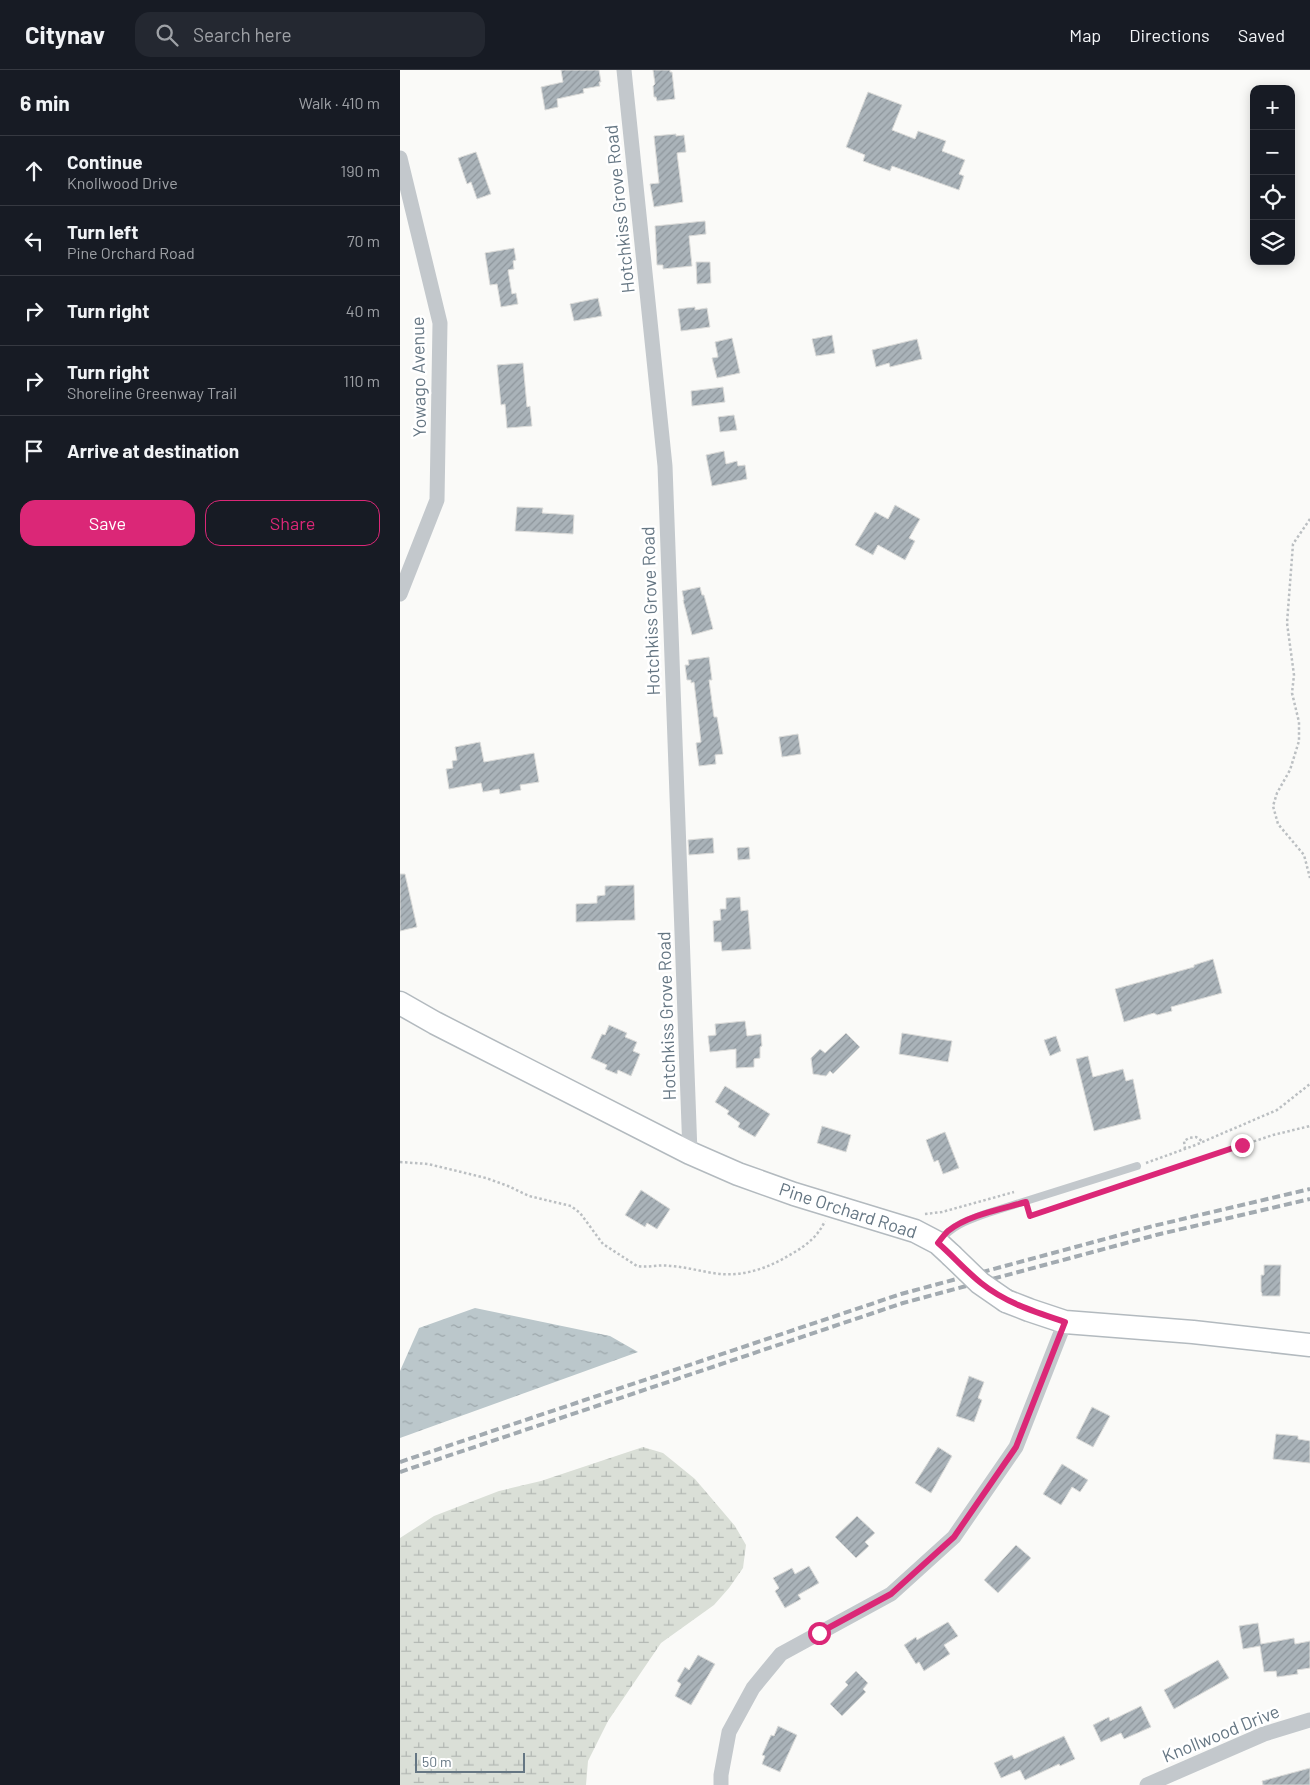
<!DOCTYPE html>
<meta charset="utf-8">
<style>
body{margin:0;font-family:Barlow,sans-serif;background:#242831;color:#f1f3f6}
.controls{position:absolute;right:15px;top:15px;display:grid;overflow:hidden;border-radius:10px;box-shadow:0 2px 12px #0003}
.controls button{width:45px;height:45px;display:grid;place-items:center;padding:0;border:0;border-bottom:1px solid #363941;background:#171b24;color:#f1f3f6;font:25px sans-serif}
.scale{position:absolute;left:15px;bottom:12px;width:110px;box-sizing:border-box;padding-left:5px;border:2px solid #657683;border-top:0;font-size:14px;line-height:18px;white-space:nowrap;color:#657683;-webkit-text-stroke:4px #fff;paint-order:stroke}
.stop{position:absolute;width:15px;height:15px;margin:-11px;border:4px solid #db2777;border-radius:50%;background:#fff}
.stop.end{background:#db2777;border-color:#fff;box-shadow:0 1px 5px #0008}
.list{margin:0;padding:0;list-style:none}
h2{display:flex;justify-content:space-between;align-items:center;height:65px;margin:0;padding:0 20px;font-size:21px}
h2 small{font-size:16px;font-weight:400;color:#9ea1a6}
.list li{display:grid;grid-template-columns:32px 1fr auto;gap:15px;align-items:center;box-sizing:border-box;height:70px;padding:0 20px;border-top:1px solid #363941}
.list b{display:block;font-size:19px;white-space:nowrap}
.list p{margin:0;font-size:16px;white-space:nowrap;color:#9ea1a6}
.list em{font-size:16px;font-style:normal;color:#9ea1a6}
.actions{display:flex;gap:10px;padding:15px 20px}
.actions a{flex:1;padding:11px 0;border:1px solid #db2777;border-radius:15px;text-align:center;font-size:18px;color:#db2777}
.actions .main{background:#db2777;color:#fff}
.icon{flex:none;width:28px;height:28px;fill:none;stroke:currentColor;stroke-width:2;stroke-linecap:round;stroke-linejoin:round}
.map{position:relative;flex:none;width:910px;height:1715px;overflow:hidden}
header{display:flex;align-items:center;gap:30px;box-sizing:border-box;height:70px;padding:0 25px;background:#171b24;border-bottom:1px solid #363941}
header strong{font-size:24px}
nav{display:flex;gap:28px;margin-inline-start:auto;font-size:18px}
.search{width:350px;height:45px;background:#242831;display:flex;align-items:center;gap:12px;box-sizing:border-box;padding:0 18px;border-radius:15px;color:#9ea1a6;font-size:19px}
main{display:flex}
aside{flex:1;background:#171b24}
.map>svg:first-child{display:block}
.wetland{fill:url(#wetland-marsh)}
.water{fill:url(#water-ripples)}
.building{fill:url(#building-hatch);stroke:#dcdcda}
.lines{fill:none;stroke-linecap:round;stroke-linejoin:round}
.secondary-casing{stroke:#b3babf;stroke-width:25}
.path{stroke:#bbbfc2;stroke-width:2.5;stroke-dasharray:2.5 2.5;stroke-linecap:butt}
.lane{stroke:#c3c8cc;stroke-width:8}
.street{stroke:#c3c8cc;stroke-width:15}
.secondary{stroke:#fff;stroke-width:22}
.rail{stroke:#a2aab0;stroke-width:4;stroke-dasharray:8 4;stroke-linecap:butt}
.secondary-bridge-casing{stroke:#b3babf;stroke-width:25;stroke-linecap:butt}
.secondary-bridge{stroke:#fff;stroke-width:22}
.route{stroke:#db2777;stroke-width:6}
.labels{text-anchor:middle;stroke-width:5;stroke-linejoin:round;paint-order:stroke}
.street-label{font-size:18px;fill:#657683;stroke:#fff}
</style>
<header>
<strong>Citynav</strong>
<div class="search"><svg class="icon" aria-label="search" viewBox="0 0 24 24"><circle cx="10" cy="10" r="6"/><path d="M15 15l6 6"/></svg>Search here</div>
<nav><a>Map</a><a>Directions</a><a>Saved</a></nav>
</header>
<main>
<aside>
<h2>6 min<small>Walk · 410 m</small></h2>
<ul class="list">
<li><svg class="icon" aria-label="ahead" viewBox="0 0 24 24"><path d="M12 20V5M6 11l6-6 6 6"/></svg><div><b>Continue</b><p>Knollwood Drive</p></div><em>190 m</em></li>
<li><svg class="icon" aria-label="left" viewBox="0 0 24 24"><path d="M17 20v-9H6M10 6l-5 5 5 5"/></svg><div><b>Turn left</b><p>Pine Orchard Road</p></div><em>70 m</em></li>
<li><svg class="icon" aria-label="right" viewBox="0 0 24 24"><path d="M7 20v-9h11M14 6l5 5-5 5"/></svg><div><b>Turn right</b></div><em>40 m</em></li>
<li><svg class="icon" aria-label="right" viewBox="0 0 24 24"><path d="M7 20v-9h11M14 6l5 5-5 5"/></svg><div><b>Turn right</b><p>Shoreline Greenway Trail</p></div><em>110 m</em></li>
<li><svg class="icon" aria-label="arrive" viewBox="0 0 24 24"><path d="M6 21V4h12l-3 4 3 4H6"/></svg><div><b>Arrive at destination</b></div></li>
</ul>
<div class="actions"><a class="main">Save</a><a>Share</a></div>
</aside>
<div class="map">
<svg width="910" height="1715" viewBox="0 0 910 1715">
<defs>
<pattern id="wetland-marsh" width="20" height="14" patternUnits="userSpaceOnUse" patternTransform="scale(1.25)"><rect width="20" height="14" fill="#dadfd7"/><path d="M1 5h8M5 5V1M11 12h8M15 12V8" fill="none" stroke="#b4b9b4"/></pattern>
<pattern id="water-ripples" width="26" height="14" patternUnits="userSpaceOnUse" patternTransform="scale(1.25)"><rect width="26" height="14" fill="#bbc7cb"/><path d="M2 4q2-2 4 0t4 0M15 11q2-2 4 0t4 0" fill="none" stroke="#9ca6aa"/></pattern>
<pattern id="building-hatch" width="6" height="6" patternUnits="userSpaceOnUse" patternTransform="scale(1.25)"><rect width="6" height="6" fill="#aab3b9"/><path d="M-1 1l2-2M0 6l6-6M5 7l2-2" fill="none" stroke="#8e969c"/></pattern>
</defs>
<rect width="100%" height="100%" fill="#fafaf8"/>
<path class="wetland" d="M243 1377 263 1383 295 1409 335 1456 346 1475 343 1498 329 1518 314 1535 261 1573 208 1651 188 1691 186 1715H0V1468L34 1446 99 1421 141 1411Z"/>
<path class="water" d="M75 1238 210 1266 238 1282 0 1368V1301L19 1258Z"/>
<path class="building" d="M161 0H199L201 12H199L200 16 183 19 184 23 157 29 158 37 145 40 141 17 163 12Z
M253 0H270V2H272L275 29 257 31 256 27H254L253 16 255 14Z
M468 22 502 35 492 60 515 69 518 61 546 71 542 81 565 90 559 104 564 106 559 120 492 96 490 101 463 91 465 85 446 77Z
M276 64V66L284 65 286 82 277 83 283 132 254 137 250 114 259 113 254 66Z
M76 82 91 124 77 129 71 112 67 114 58 88Z
M305 151 306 164 289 166 292 196 263 199V195H257L255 156Z
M114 178 116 190 113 191 114 199 108 200 112 224 116 223 118 234 101 237 97 214 90 215 85 183Z
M296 192H310L311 213 297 214Z
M198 228 202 246 174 251 170 234Z
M295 237V240L307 238 310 257 281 261 278 239Z
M432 265 435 283 416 286 412 269Z
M332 268 340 303 317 308 312 288 318 287 315 272Z
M517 269 522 289 490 297 489 293 476 297 472 280Z
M123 293 127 337 130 336 132 356 107 358 105 334 101 335 97 295Z
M323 317 325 332 292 336 291 321Z
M334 345 337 360 320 362 318 347Z
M324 381 326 394 337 391 338 396 345 395 347 409 312 416 306 385Z
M495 435 520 449 509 468 515 471 505 490 478 475 473 485 455 475 475 442 488 449Z
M117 437 143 438 142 443 174 445 173 464 115 461Z
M300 517 302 525H304L313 559 292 565 283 530H284L282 521Z
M309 587 312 610H309L314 647H317L323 684 315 685 316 694 299 696 296 673 301 672 294 612 291 613V610H287L285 595H289L288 590Z
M398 664 401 684 382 687 379 667Z
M80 672 84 692 134 683 139 712 120 715 121 720 100 724 99 719 83 722 81 713 49 719 46 699 53 698 52 691 57 690 55 677Z
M308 768H313L314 783 289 785 288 770Z
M349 777 350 789 338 790 337 778Z
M0 804H5L17 857 0 861Z
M234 815 235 850 176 852V834L197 833V826L205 825V816Z
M340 827 341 841 348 840 351 879 322 881 321 872H314L313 851 321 850 320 839H326V828Z
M813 889 822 923 771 937 772 941 757 945 754 943 724 952 715 919 794 897V895Z
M345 951 347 966 361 964 362 976 360 977V988L354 989V997L336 998V979L310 982 308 966 316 965 315 954Z
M209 955 227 963 225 967 237 972 233 981 240 984 231 1006 218 1000 217 1004 205 999 207 995 191 988 202 964 205 965Z
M446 963 460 977 433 1004 430 1001 426 1006 413 1004 411 988 420 979 425 983Z
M502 963 552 971 548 992 499 984Z
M656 966 661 981 650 986 644 970Z
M688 986 693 1007 723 999 726 1011 733 1009 741 1049 694 1061 676 989Z
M325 1016 370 1044 355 1067 338 1057 340 1053 327 1044 329 1041 315 1032Z
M422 1056 451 1065 446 1082 417 1073Z
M545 1062 559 1098 543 1104 538 1090 534 1092 526 1070Z
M241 1120 270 1139 257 1159 247 1153 245 1157 225 1145Z
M864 1195H881L880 1226H862V1223L861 1222V1205H864Z
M569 1306 584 1312 578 1328 582 1330 574 1352 556 1346Z
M692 1337 710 1346 693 1377 676 1368Z
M876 1364 898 1366V1369L910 1371V1393L873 1389Z
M538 1377 552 1386 531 1423 515 1413Z
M662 1394 688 1410 680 1422 672 1417 661 1435 643 1424Z
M457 1446 475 1463 465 1472 469 1476 456 1488 435 1467Z
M616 1475 631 1488 598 1523 584 1510Z
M409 1496 419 1513 398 1525 401 1529 385 1538 375 1521 379 1518 373 1508 392 1498 395 1504Z
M548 1552 558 1566 544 1575 550 1584 524 1601 519 1592 516 1594 504 1575 516 1567 517 1570Z
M858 1553 861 1574 894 1568 895 1574 910 1571V1598L897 1600 898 1604 877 1607 876 1601 864 1602 860 1576 843 1579 839 1556Z
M298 1585 315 1594 291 1635 275 1626 281 1614 277 1611 285 1597 289 1600Z
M818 1590 829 1608 774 1639 764 1620Z
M456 1601 468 1613 463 1619 466 1622 442 1646 430 1634 448 1615 445 1612Z
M741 1636 751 1657 724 1669 721 1663 701 1672 693 1655 709 1647 710 1651Z
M378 1656 397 1665 380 1702 362 1694 365 1686 362 1685 371 1665 374 1666Z
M664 1666 675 1689 660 1696 659 1694 625 1710 620 1700 601 1708 594 1693 612 1685 614 1689Z
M910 1698V1715H863L862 1711Z"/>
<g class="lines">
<defs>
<path id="secondary" d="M0 933 35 953 290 1083 338 1104 394 1124 515 1161 538 1173 551 1185
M606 1231 629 1240 665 1252 793 1262 910 1275"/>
</defs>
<use href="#secondary" class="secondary-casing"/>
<path class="path" d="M910 449 893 474 887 553 894 605 892 623 899 652V671L890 700 877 723 873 736 878 754 904 785 910 808
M785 1079 784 1071 789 1068 796 1067 802 1071
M0 1092 28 1094 86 1108 108 1116 129 1126 171 1136 180 1143 203 1174 237 1196C248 1198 260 1194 271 1196 286 1197 299 1201 313 1203 342 1208 369 1198 393 1183 407 1175 418 1166 425 1151
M746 1093 793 1076 877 1040 910 1014
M629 1142 630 1146 873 1065 910 1056
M525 1144 542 1142 614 1122"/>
<path class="lane" d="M540 1171C552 1155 569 1150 588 1143L737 1096"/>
<path class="street" d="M224 0 265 396 290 1083
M0 88 40 253 37 430 0 524
M321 1715V1705L329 1662 353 1618 381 1584 491 1524 554 1467 616 1377 665 1252
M747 1715 864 1664 910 1650"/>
<use href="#secondary" class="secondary"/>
<path class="rail" d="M0 1392 501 1224 753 1156 910 1119
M0 1402 503 1233 756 1165 910 1129"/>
<defs>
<path id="secondary-bridge" d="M551 1185 580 1213 606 1231"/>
</defs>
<use href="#secondary-bridge" class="secondary-bridge-casing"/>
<use href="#secondary-bridge" class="secondary-bridge"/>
</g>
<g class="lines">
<path class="route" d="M419 1563 491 1524 554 1467 616 1377 665 1252C635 1242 606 1233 581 1213 566 1201 553 1186 538 1173 541 1169 545 1164 548 1161 568 1145 602 1139 626 1132L630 1146 842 1075"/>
</g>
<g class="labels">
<g class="street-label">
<text transform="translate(220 139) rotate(-96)" y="6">Hotchkiss Grove Road</text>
<text transform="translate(19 307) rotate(-91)" y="6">Yowago Avenue</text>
<text transform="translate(251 541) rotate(-92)" y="6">Hotchkiss Grove Road</text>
<text transform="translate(267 946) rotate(-92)" y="6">Hotchkiss Grove Road</text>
<text transform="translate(448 1141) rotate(18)" y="6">Pine Orchard Road</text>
<text transform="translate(821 1664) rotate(-22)" y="6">Knollwood Drive</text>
</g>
</g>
</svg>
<div class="controls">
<button>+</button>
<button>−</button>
<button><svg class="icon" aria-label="locate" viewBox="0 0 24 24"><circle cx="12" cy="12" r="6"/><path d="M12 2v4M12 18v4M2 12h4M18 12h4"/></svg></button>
<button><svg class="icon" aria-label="layers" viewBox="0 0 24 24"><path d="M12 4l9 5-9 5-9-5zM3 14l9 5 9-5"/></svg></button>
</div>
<div class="scale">50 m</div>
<div class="stop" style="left:419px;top:1563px"></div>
<div class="stop end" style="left:842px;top:1075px"></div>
</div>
</main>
